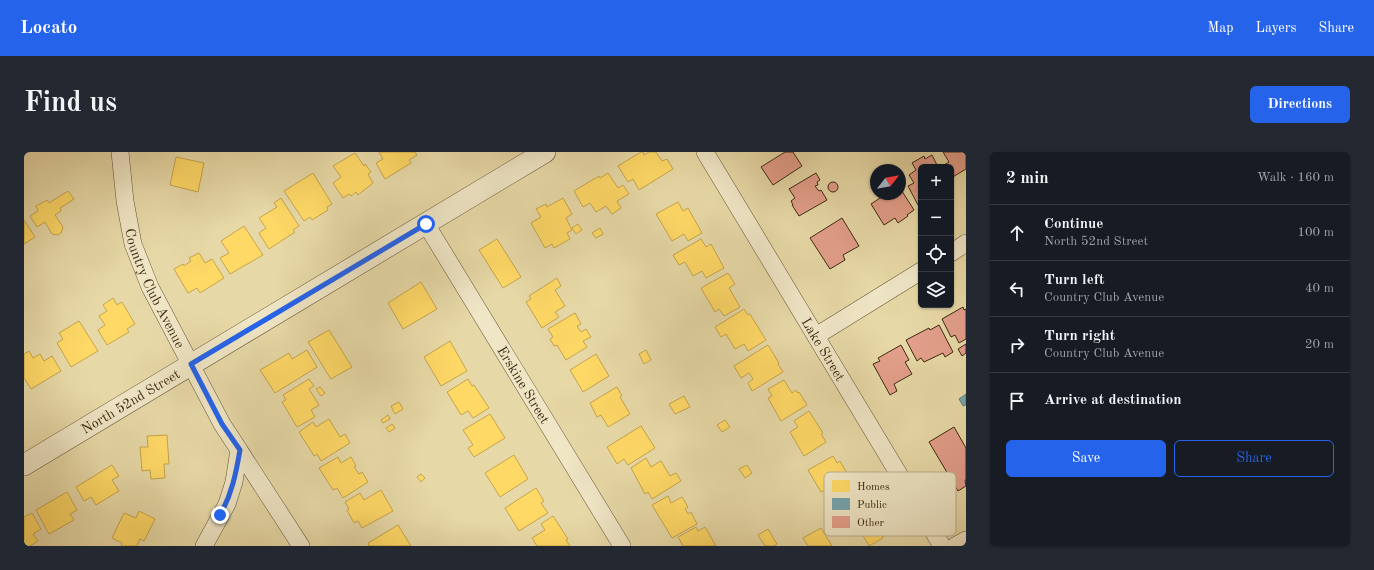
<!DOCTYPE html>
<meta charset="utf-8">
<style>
body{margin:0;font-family:"Old Standard TT",serif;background:#242831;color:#f1f3f6}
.controls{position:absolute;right:12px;top:12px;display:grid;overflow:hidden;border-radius:6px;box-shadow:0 1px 3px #0004}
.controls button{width:36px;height:36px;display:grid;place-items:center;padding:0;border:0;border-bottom:1px solid #363941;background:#171b24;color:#f1f3f6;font:20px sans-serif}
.compass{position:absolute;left:846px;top:12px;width:36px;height:36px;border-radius:50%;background:#171b24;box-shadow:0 1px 3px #0004;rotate:59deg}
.stop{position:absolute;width:12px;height:12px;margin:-9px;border:3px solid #2563eb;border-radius:50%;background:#fff}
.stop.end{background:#2563eb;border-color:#fff;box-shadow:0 1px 4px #0008}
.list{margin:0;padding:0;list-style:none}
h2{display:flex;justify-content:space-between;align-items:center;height:52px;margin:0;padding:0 16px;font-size:17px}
h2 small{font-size:13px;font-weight:400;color:#9ea1a6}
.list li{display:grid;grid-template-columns:26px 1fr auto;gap:12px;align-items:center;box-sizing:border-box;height:56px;padding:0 16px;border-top:1px solid #363941}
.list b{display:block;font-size:15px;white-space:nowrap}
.list p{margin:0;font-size:13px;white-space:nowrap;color:#9ea1a6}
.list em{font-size:13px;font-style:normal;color:#9ea1a6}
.actions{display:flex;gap:8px;padding:12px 16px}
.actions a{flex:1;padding:9px 0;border:1px solid #2563eb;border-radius:6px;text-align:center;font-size:14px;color:#2563eb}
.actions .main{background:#2563eb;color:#fff}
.icon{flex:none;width:22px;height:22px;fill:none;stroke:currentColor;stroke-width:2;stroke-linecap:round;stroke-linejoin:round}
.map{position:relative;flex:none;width:942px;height:394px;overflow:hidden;border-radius:6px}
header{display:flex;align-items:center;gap:24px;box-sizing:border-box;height:56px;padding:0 20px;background:#2563eb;color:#fff}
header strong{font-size:19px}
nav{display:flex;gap:22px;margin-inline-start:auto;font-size:14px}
.intro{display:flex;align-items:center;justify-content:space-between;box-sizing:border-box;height:96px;padding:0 24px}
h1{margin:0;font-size:28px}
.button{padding:10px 18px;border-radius:6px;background:#2563eb;color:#fff;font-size:14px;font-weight:700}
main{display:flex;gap:24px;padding:0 24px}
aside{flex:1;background:#171b24;border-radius:6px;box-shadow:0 1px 3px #0004}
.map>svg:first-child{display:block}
.homes{fill:#ffd966;stroke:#c5a44c}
.public{fill:#76a5af;stroke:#65807f}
.building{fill:#e39f8b;stroke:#3d2a10}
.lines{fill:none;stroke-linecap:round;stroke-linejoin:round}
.minor-casing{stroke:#685636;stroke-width:18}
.tertiary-casing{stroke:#685636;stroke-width:22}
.minor{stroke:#efe6c6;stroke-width:17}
.tertiary{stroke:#efe6c6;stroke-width:21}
.route{stroke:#2563eb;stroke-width:5}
.labels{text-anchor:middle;stroke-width:4;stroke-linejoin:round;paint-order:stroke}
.street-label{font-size:14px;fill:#3d2a10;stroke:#efe6c6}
.key{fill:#efe6c6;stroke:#baae8f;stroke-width:1}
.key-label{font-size:11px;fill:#3d2a10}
</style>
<header>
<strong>Locato</strong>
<nav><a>Map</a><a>Layers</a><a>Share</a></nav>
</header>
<div class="intro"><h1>Find us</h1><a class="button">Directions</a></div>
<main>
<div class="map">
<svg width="942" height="394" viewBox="0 0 942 394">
<rect width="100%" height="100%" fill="#e7d9a7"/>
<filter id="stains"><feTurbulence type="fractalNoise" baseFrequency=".005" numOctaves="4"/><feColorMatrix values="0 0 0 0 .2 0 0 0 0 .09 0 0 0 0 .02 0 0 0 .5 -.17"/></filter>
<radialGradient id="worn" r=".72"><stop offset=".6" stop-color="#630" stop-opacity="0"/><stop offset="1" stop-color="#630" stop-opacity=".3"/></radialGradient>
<path class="homes" d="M355 0H391L393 3 385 8 387 11 361 27 352 11 359 7Z
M617 0H619L620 3 625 0H632L638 9 643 7 649 17 615 38 609 27 604 30 594 14Z
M331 1 340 14 341 12 347 20 344 22 349 31 334 43 332 40 327 44 325 42 319 46 309 31 317 25 309 14Z
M152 5 180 11 174 40 146 33Z
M289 21 308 52 303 55 304 58 288 68 286 65 280 69 260 39Z
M584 21 594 36 599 33 605 42 593 49 597 56 588 62 582 54 572 60 566 51 559 55 550 39 575 24 576 26Z
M44 39 50 47 36 56 37 59 31 63 39 75 37 81 33 83 28 82 21 70 13 75 6 64 14 59 12 54 23 48 25 51Z
M257 46 275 74 269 78 271 80 245 97 235 81 242 76 235 66 253 55 250 51Z
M539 46 548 62 542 66 548 78 543 81 546 87 530 96 528 92 521 96 507 71 517 65 512 57 522 52 523 55Z
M654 50 659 59 664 56 678 81 664 89 660 82 648 89 632 62Z
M0 68 11 85 0 92Z
M554 72 558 78 552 82 548 76Z
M220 74 239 103 206 122 196 106 205 101 197 89Z
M576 76 579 82 572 86 568 81Z
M473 87 497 125 479 136 455 98Z
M677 87 682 95 687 92 700 116 682 126 678 119 669 124 661 110 655 113 649 103Z
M175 101 181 111 188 107 200 126 176 141 173 136 164 141 150 117 159 112 160 114 167 109 165 106Z
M704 121 711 132 705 136 716 155 700 164 695 157 691 160 677 136Z
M533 126 537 134 531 138 541 154 531 160 535 165 518 176 502 150 507 147 505 144Z
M397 130 413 157 379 177 364 151Z
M89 146 93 153 98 150 111 172 103 177 105 180 83 193 74 178 81 173 75 164 83 159 79 153Z
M720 157 724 163 726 162 742 188 724 199 720 192 711 197 702 182 697 185 691 175Z
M551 161 557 172 553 174 557 180 562 177 567 185 559 189 563 195 542 208 533 193 530 194 526 187 529 185 524 177Z
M55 169 74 199 47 215 33 191 39 187 35 181Z
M305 178 328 215 307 227 284 190Z
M426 189 443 219 417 234 400 205Z
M744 193 755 211 754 212 759 220 728 239 724 231 729 227 725 221 717 226 710 214Z
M283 198 293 215 251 241 236 218 265 201 268 207Z
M622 198 627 208 620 212 615 202Z
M5 199 9 206 16 202 20 209 28 204 37 219 7 237 0 226V202Z
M572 202 585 224 559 240 546 218Z
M285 227 290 234 285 237 295 253 287 258 291 265 273 275 258 250 262 248 259 243Z
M444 227 448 234 450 233 465 256 449 266 444 259 437 263 423 240Z
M760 228 768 241 772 238 774 241 775 240 783 253 757 269 744 246 748 244 744 237Z
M296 235 301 241 297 244 292 237Z
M593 235 598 244 596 245 606 262 584 275 577 263 573 265 566 251Z
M660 244 666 255 651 262 645 252Z
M375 250 379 257 371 262 367 254Z
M785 259 799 281 797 282 802 290 780 304 766 280 774 275 770 269Z
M466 262 481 286 450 305 444 296 449 293 439 278Z
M364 263 366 267 359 271 357 268Z
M305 267 316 285 321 282 326 291 297 309 293 302 290 304 275 280 289 270 292 275Z
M701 268 706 275 698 280 693 273Z
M368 272 371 276 365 280 362 276Z
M617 274 631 296 604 313 600 307 593 312 583 295Z
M143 283 145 312H140L141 326 127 327 126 318 118 319 116 295H124L123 284Z
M490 303 504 327 476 345 461 321Z
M809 304 813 311 816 309 825 325 797 340 784 318Z
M314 305 317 311 327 305 332 314 330 315 335 322 338 320 344 330 319 346 313 336 309 338 295 316Z
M622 306 627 315 637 309 646 324 652 321 657 329 628 347 624 340 621 342 607 316Z
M88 313 95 324 88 328 95 339 72 353 67 345 60 349 52 335Z
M723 313 728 321 721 326 715 317Z
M397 322 401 326 397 330 393 325Z
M512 336 520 349 517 351 524 361 495 379 481 356Z
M357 338 369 359 338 376 334 369 330 371 323 358 325 357 321 350 336 341 340 348Z
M43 340 53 358 46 362 50 368 25 382 12 358Z
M644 344 647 351 658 345 664 355 661 357 664 362 667 360 673 372 648 386 628 353Z
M854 352 867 375 857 380 860 384 858 385 859 386 845 394 829 366Z
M115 359 131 367 120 389 116 387 113 394H97L98 391 88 386 100 361 112 366Z
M8 361 17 377 9 382 14 389 6 394H0V365Z
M529 364 544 387 542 388 546 394H513L508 386 521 378 517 372Z
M374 373 387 394H345L344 391Z
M672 375 674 379 681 375 692 394H659L654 385Z
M797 376 808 394H784L779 386Z
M744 377 753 392 750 394H741L734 383Z"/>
<path class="public" d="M942 242V253L939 254 935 247Z"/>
<path class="building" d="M761 0H769L778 14 749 33 737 15Z
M919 0H942V17L927 26V15H921L920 13 925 10Z
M908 3 914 15H897V51L894 53 884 34 890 31 885 23 892 18 888 11 900 4 901 7Z
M792 21 796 28 793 30 794 33 791 34 795 39 797 38 803 48 775 64 768 53H769L767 49 771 46 765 37Z
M804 35a5 5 0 1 1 10 0a5 5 0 1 1-10 0Z
M876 36 890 58 883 63 884 64 874 71 871 66 860 73 847 52 862 42H876Z
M818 66 835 94 819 103 821 108 806 117 786 86Z
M939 155 940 158 942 157V187L935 191 931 183 927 185 918 167Z
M915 173 929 200 921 205 919 201 900 210 897 206 893 209 882 188 905 176 906 178Z
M942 192V201L938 204 934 197Z
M877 193 885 208 881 210 888 222 870 232 873 239 866 243 849 212 856 209 854 206Z
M930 275 942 296V328H941L942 334 934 339 905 290Z"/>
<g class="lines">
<defs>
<g id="minor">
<path id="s1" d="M96 0 101 49 109 92 126 135 198 272 215 298 210 330 203 352 180 394"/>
<path id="s2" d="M681 0 918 394"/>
<path id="s3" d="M402 72 598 394"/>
<path d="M927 101 942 91"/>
<path d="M792 184 897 119"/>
<path d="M215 298 277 394"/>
<path d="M931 394 942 388"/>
</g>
<g id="tertiary">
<path id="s4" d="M0 313 521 0"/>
</g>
</defs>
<use href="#minor" class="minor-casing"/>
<use href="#tertiary" class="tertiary-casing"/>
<use href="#minor" class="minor"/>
<use href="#tertiary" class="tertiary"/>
</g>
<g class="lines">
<path class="route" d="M196 363C208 342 212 321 216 298L198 272 167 212 402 72"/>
</g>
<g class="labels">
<g class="street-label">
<text dy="5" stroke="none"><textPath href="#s1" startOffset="142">Country Club Avenue</textPath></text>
<text dy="5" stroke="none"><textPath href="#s2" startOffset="230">Lake Street</textPath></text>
<text dy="5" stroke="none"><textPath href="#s3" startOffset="188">Erskine Street</textPath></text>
<text dy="5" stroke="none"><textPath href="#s4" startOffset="124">North 52nd Street</textPath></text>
</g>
</g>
<rect x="800" y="320" width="132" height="64" rx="6" class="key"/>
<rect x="808" y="328" width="18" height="12" fill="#ffd966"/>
<rect x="808" y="346" width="18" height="12" fill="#76a5af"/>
<rect x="808" y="364" width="18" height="12" fill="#e39f8b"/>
<g class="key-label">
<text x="833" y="338">Homes</text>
<text x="833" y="356">Public</text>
<text x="833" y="374">Other</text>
</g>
<rect width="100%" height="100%" filter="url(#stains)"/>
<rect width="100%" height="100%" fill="url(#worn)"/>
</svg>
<div class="controls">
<button>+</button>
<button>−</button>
<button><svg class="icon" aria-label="locate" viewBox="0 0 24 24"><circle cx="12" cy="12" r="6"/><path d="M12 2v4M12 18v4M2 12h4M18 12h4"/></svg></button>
<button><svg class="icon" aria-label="layers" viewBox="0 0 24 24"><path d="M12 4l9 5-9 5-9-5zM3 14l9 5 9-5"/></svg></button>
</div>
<svg class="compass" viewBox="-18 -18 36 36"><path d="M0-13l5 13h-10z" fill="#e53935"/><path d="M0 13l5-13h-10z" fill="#9ea1a6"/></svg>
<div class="stop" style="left:402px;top:72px"></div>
<div class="stop end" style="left:196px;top:363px"></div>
</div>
<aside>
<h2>2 min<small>Walk · 160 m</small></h2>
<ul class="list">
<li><svg class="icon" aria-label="ahead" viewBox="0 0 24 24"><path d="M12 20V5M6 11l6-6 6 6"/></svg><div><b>Continue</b><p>North 52nd Street</p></div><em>100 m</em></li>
<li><svg class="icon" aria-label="left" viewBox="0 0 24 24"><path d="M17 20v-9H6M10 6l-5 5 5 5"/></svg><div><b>Turn left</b><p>Country Club Avenue</p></div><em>40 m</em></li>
<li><svg class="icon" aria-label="right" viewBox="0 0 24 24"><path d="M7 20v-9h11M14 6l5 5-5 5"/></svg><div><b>Turn right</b><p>Country Club Avenue</p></div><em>20 m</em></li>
<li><svg class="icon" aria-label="arrive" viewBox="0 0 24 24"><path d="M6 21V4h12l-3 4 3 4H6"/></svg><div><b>Arrive at destination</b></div></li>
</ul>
<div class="actions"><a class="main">Save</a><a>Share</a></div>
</aside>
</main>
